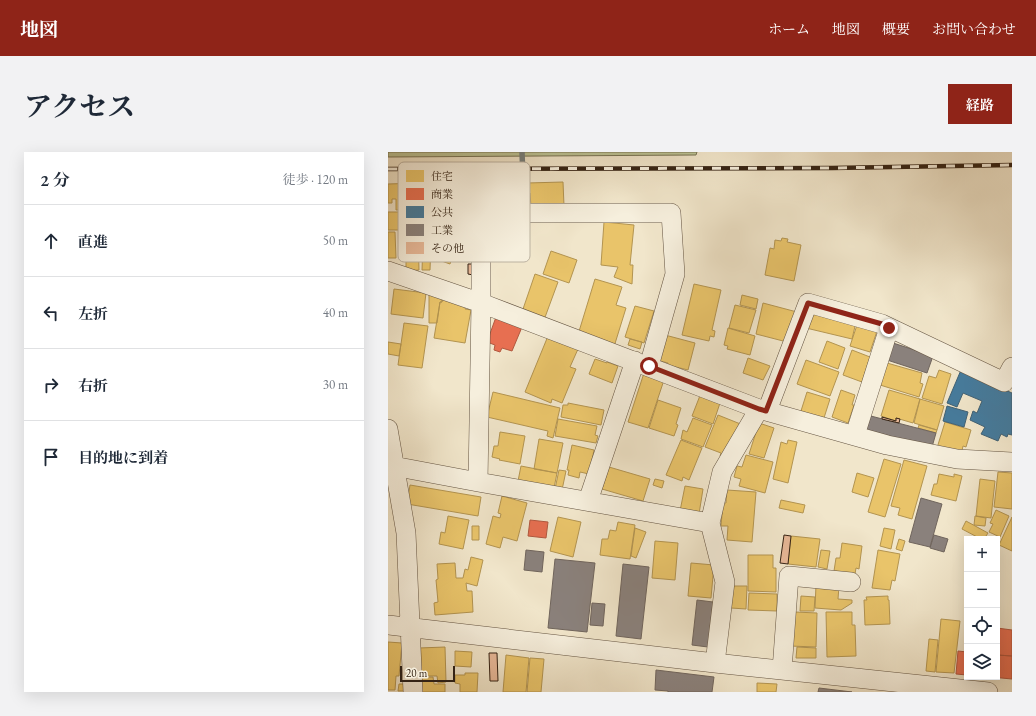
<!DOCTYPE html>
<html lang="ja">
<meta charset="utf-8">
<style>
body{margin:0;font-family:"EB Garamond","Noto Serif JP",serif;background:#f2f2f3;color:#1f2937}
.controls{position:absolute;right:12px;bottom:12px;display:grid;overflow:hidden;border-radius:0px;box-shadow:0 4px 16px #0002}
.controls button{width:36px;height:36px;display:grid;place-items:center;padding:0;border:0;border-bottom:1px solid #e0e1e3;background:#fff;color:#1f2937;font:20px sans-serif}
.scale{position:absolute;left:12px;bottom:10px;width:55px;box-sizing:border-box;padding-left:4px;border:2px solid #352314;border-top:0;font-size:11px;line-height:14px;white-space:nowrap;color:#352314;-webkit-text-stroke:3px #f6efdd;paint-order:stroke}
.stop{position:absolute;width:12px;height:12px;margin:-9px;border:3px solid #8f2418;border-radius:50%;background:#fff}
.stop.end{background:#8f2418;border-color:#fff;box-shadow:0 1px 4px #0008}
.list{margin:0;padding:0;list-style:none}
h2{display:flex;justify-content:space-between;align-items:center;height:52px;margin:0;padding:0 16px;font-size:17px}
h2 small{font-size:13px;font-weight:400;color:#747a83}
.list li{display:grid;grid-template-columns:26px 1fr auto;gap:12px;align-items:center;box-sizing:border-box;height:72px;padding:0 16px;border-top:1px solid #e0e1e3}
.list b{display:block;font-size:15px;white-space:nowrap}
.list em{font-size:13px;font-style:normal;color:#747a83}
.icon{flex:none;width:22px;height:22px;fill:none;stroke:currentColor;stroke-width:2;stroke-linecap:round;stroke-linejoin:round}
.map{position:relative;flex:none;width:624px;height:540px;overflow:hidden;border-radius:0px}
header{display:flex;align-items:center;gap:24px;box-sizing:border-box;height:56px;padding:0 20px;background:#8f2418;color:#fff}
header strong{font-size:19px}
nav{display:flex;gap:22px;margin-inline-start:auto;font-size:14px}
.intro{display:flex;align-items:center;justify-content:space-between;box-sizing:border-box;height:96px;padding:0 24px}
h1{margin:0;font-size:28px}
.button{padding:10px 18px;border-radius:0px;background:#8f2418;color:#fff;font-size:14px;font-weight:700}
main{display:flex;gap:24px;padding:0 24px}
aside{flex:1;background:#fff;border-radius:0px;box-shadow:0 4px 16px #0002}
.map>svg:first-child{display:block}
.green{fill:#bcc496;stroke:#787455}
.homes{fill:#e9c46a;stroke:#b39450}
.shops{fill:#e76f51;stroke:#b2583f}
.public{fill:#457b9d;stroke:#406174}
.industry{fill:#8a817c;stroke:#70655d}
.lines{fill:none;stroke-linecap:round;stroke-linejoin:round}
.stream{stroke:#767f7d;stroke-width:5.5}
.building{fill:#e7b898;stroke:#352314}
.street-casing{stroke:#645442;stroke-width:20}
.street{stroke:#f6efdd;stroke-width:19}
.rail-casing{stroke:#352314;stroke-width:4.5}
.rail{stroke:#f6efdd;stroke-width:3;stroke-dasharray:9;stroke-linecap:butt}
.route{stroke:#8f2418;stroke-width:5}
.key{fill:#f6efdd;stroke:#bcb2a1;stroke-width:1}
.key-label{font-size:11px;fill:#352314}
</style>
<header>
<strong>地図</strong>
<nav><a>ホーム</a><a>地図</a><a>概要</a><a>お問い合わせ</a></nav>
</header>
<div class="intro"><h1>アクセス</h1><a class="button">経路</a></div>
<main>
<aside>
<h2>2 分<small>徒歩 · 120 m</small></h2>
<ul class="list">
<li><svg class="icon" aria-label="ahead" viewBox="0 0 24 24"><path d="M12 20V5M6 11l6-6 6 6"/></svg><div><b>直進</b></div><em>50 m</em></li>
<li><svg class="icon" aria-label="left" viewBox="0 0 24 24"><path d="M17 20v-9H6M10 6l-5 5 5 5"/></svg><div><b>左折</b></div><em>40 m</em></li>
<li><svg class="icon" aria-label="right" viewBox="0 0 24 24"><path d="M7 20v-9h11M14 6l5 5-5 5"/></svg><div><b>右折</b></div><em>30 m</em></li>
<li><svg class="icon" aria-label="arrive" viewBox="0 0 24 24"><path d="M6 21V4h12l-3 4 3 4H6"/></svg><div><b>目的地に到着</b></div></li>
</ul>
</aside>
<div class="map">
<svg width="624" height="540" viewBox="0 0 624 540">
<rect width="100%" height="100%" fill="#f1e6cb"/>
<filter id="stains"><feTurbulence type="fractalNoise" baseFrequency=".005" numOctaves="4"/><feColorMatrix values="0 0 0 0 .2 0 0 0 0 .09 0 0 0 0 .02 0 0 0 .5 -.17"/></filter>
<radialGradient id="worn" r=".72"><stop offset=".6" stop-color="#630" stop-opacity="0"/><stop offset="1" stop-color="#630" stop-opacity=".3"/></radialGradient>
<path class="green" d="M0 0H309L308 3 0 5Z"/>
<path class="homes" d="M175 30 176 54 143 55 142 41H139V31Z
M31 31 32 57 8 58V47H4V51H0V32Z
M0 60H31L32 78H0Z
M56 68 87 79 83 90 87 92V98L83 109 65 103 62 112 48 107 50 102 45 100Z
M216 70 246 73 242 113H245L244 132 226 125 230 115 213 113Z
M0 80H7L8 106H0Z
M14 80H30L31 118 18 119V102H15Z
M394 86 400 87 399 90 413 93 406 129 377 123 382 96 386 97 387 88 393 89Z
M35 91H43L42 118H34Z
M163 99 189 108 181 131 155 122Z
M147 122 170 130 156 168 134 160Z
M207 127 234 135 228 153 238 156 225 198 189 186Z
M306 132 333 138 324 178 327 179 326 185 322 184 321 189 294 183Z
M6 137 38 141 35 166 3 162Z
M41 141 54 146V150H52L49 171H41Z
M354 143 370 147 368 157 352 153Z
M54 146 78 153 77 157 83 158 77 191 46 186 52 150H54Z
M375 151 409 160 399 190 368 182Z
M347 153 368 158 361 181 341 176Z
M247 154 266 159 256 191 237 185Z
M423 159 468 170 464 187 418 176Z
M16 171 40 174 34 216 10 213Z
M469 173 489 179 482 200 462 194Z
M340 176 367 184 362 203 339 197 340 194 336 193Z
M277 183 307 191 300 218 280 213V211L269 208Z
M160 184 190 197 182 215 188 217 174 251 164 247 163 251 137 240Z
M242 187 254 190 252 197 240 193Z
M439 189 457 196 450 217 431 210Z
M0 190 13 192 11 204 0 202Z
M464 198 482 205 474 230 455 223Z
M360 206 382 214 375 228 355 221Z
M207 207 219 211V210L230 214 224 231 201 222Z
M418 208 451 220 442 244 409 232Z
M499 211 534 221 532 231 535 232 531 245 492 233Z
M551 218 563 222 554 252 534 246 541 224 548 226Z
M256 221 276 228 260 276 240 270Z
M453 238 467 243 464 253H466L460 271 444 265Z
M501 238 532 247 525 271 508 266V269L493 264Z
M105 240 172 256 165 286 159 284 160 279 99 265Z
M419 240 442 247 435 269 412 262Z
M313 241 333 248 325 272 304 264Z
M532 247 556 254 549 278 526 271Z
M270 248 293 256 288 272 290 273 286 284 261 276Z
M180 251 216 258 213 273 173 265 175 253H180Z
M330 263 355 273 336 306 332 304 333 301 317 295Z
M305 266 324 273 315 295 293 287 295 278 299 280Z
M170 267 209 274 207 283 210 284 208 291 167 284Z
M557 270 583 278 578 295 575 294 573 303 549 296Z
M371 271 386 276 376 306 361 302Z
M531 273 549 278 548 281 530 276Z
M112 280 137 284 132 312 111 308 112 307 104 305 106 294H110Z
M151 287 175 291 169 321 146 317Z
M293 288 314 296 301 328 295 325 294 329 278 323Z
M400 288 409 290 400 331 385 327 393 290 399 292Z
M184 293 206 298 201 322 192 320 191 326 180 323 181 318H179Z
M358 303 385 310 377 341 351 334 353 327 346 325 349 314 354 315Z
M496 307 513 312 497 365 480 360Z
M516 308 539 314 524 367 510 363 512 356 503 354Z
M133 314 169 321 166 336 130 329Z
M221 315 262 327 255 349 214 337Z
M171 318 178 319 174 338 167 337Z
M610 320 624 321V357L606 355Z
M469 321 486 326 480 345 464 340Z
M551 322 566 325V322L574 324 568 349 543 343 546 332H549Z
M267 327 276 329 274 336 265 333Z
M592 327 607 329 603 366 588 364Z
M22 333 93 345 90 364 19 352Z
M297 334 315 337 311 362 292 359Z
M339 338 368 340 364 390 339 388 340 374H333L335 351H338Z
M114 344 139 351 129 389 115 385 112 396 98 392 105 364 112 366 113 362 110 361Z
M393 348 417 353 415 361 391 356Z
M608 358 621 364 612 385 601 380 605 372 602 371Z
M60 364 81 368 75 397 51 392 53 380 57 381Z
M587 364 598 366 597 374 586 373Z
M170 365 193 370 185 405 162 399Z
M624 365V399L611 393Z
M578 369 600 381 596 387H593L574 377Z
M230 370 247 373 242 407 212 403 214 387H220L222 378 228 379Z
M84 374H91V388H84Z
M247 376 258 380 248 406 243 404Z
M496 376 507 378 503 397 492 394Z
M403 384 432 387 428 415 400 412Z
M511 387 517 389 514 399 508 397Z
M267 389 290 391 287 428 264 426Z
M454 391 474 394 471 417 468 416 467 422 446 419 448 406H452Z
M433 398 442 399 439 417 430 415Z
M490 398 512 402 507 429 504 428 502 438 484 436Z
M360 403H385V416H388V440L360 439Z
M83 405 95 408 89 434 78 431 79 439H84L85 460 47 463 46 451 50 450 48 428 50 427 49 412 67 411 68 426H75L77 417 80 418Z
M303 411 326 413 323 446 300 444Z
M428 433 451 434 450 447 464 448V451L453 458 427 456Z
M344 434H359L358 457 343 456Z
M361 441 389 442V459L360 458Z
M413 444 427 445 426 459H412Z
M500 444V448H501L502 472 477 473 476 448H479L478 445Z
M407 460 429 461 428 495 402 494Z
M438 460H464V473H467L468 504 439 505Z
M553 467 572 469 566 521 548 520Z
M541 487 550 488 547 520 538 519Z
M0 490 14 491 11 524H8L7 538H0Z
M57 495 58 530 50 531 49 524H33L31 496Z
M409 495 428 496V506H408Z
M67 499 84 500 83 515 67 514Z
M118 503 141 506 138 540H115Z
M142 506 156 507 153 540H139Z
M77 521H90L89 540H72V532L67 531V523H77Z
M33 525H45L46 532H57V540H34Z
M369 531 389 532 388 540H369Z
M11 532H16V539H10Z"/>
<path class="shops" d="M108 165 134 175 124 199 114 196 112 200 106 198 107 193 99 190Z
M142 368 160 370 158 386 140 384Z
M609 476 624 478V504L609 503Z
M570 499 579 500V523L568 522Z
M609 503 624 504V527L603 525H609Z"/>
<path class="public" d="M573 218 624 241V283L620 282 619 285 613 282 610 289 593 282 597 275 582 268 585 259 589 261 594 249 575 241 569 255 559 251Z
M559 254 580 260 576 275 555 269Z"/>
<path class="industry" d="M502 190 545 204 539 221 496 207Z
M479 263 548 281 544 295 475 278Z
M533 346 554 352 542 395 521 390Z
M546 383 560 387 556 400 542 396Z
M138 398 156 400 154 420 136 418Z
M167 407 207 411 199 480 160 476Z
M235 412 261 415 253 487 228 484Z
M309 448 325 450 320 495 304 493Z
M204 451 217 452 215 474 202 473Z
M268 518 326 525 324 540H280V539L267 538Z
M431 536 464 540H430Z"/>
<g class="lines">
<path class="stream" d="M134 0 135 27"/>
</g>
<path class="building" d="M80 112H86L85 123 80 122Z
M494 265 508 269V266L512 267 511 271 494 267Z
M396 383 403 384 400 412 392 411Z
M101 501H109L110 529H102Z"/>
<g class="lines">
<defs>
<path id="street" d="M0 119 93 151 371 257 499 293 569 307 624 310
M379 259 420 151 494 172 616 230 624 215
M0 277 18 381 25 540
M467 283 501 176
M0 313 90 330 322 371
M90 330 93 151V61H283L287 122 261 214
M200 349 247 209
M0 473 327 511 600 540
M327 511 337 430 322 371 334 320 371 257
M394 518 401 424 463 430"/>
</defs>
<use href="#street" class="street-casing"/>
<use href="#street" class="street"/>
<defs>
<path id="rail" d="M0 17 444 16 624 13"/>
</defs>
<use href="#rail" class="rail-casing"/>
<use href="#rail" class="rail"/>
</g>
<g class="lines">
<path class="route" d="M261 214 371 257 378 259 420 151 494 172 501 176"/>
</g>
<rect x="10" y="10" width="132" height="100" rx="6" class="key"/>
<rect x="18" y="18" width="18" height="12" fill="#e9c46a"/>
<rect x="18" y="36" width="18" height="12" fill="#e76f51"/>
<rect x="18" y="54" width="18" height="12" fill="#457b9d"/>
<rect x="18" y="72" width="18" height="12" fill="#8a817c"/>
<rect x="18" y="90" width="18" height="12" fill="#e7b898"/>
<g class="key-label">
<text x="43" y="28">住宅</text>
<text x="43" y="46">商業</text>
<text x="43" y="64">公共</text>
<text x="43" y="82">工業</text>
<text x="43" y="100">その他</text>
</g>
<rect width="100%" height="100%" filter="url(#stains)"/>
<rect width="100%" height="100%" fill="url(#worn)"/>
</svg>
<div class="controls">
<button>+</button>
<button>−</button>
<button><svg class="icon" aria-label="locate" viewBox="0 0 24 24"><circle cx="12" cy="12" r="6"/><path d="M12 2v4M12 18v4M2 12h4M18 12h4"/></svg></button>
<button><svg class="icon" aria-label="layers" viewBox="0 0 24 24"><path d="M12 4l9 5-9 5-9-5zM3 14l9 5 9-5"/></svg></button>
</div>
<div class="scale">20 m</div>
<div class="stop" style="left:261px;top:214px"></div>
<div class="stop end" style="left:501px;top:176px"></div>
</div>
</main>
